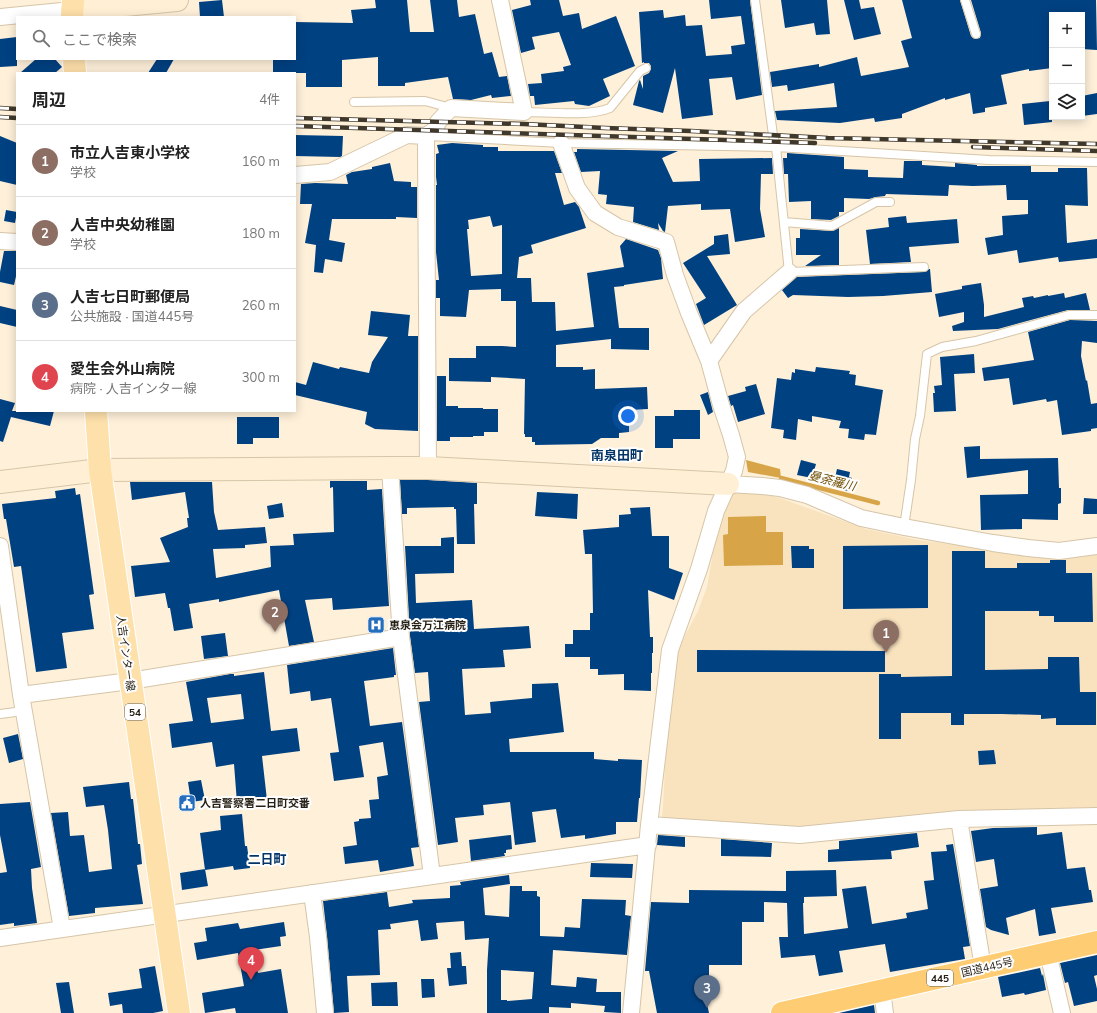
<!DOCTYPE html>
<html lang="ja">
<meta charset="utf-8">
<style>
body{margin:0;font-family:Mulish,"Noto Sans JP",sans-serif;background:#f2f2f2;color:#222}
.controls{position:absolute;right:12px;top:12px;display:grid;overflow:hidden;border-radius:0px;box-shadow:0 2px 10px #0003}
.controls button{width:36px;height:36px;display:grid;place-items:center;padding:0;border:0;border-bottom:1px solid #e0e0e0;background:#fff;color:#222;font:20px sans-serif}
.you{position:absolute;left:628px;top:416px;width:14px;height:14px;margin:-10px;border:3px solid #fff;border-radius:50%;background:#1a73e8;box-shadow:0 0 0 6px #1a73e833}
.badge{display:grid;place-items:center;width:26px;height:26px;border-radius:50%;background:#0b8043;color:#fff;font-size:13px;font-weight:700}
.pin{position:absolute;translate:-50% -33px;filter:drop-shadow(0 1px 2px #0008)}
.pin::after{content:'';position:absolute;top:21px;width:14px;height:12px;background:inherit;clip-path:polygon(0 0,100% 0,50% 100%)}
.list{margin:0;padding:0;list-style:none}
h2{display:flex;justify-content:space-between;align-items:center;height:52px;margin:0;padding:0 16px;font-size:17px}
h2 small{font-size:13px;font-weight:400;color:#767676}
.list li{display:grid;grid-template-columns:26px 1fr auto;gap:12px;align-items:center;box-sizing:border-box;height:72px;padding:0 16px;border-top:1px solid #e0e0e0}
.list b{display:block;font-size:15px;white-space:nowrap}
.list p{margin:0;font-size:13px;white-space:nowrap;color:#767676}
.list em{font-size:13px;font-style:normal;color:#767676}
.icon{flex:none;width:22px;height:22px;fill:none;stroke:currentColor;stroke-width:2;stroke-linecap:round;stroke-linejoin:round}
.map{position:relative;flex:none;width:1097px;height:1013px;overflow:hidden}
.search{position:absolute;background:#fff;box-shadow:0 2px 10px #0003;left:16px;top:16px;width:280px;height:44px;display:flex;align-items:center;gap:10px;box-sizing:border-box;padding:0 14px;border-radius:0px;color:#767676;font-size:15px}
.panel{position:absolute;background:#fff;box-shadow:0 2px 10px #0003;left:16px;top:72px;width:280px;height:340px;border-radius:0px}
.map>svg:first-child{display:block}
.built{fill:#f9e3bf}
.water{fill:#d7a547}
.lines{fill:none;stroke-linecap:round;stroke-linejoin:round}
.stream{stroke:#d7a547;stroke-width:4.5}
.building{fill:#004182;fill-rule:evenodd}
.lane-casing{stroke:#d6c5a8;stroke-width:10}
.street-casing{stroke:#d6c5a8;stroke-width:18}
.secondary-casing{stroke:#d6c5a8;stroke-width:24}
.primary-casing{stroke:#fff;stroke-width:24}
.highway-casing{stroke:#fff;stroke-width:24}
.lane{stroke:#fff;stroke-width:8}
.street{stroke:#fff;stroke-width:16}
.secondary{stroke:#fff0d5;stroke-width:22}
.primary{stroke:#fee0aa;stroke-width:22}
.highway{stroke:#fecc72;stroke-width:22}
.rail-casing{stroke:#3f382b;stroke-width:4.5}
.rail{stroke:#fff;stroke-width:3;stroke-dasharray:9;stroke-linecap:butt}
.labels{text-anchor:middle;stroke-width:4;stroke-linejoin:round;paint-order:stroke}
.shield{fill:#fff;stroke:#66625a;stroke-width:1}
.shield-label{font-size:10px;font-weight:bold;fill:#251f14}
.poi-label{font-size:11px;font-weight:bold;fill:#251f14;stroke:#fff;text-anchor:start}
.street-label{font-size:11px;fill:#251f14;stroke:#fff}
.water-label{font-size:12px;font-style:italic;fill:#725105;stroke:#fff}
.quarter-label{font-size:13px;font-weight:bold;fill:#053567;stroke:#fff}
</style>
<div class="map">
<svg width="1097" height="1013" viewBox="0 0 1097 1013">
<rect width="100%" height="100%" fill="#fef0d9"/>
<path class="built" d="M738 490 777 497 866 529 918 540 1018 553H1097V809L789 830 661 823 663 807 670 664 698 611 707 587 718 524 730 497Z"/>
<path class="water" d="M746 460 780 469 781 478 748 472Z
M766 516V532H783V565L724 566 723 535 728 534V517Z"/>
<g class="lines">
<path class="stream" d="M781 478 878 503"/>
</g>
<path class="building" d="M222 0 224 17H200L199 2Z
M375 0H407L410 32H434L430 0H457L459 17 475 14 484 54 492 52 499 77 507 76 511 96 492 98 491 95 471 100 453 99 448 77 405 83V86H378V57L342 60V87H306V73H273V59H295V22L353 23 351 10 376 8Z
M530 0H559L563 16 579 13 582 29 616 16 635 66 603 79 610 96 589 106 575 104 574 101 535 105 534 96H530L528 84 542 83 541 74 564 71 563 67 571 65 559 32 532 37 535 49 521 53 512 10 531 5Z
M709 0H750L762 95 736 100 732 77 709 79 713 115 682 119 675 68 663 113 633 105 639 81 640 80 643 89V76L649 73 651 69V66L649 63H644V62L642 63 639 12 663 10 664 18 685 15 686 26 702 25 706 56 732 54 731 46 745 44 741 16 711 19Z
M781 0H827L830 34 816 35 814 23 785 28Z
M844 0H859L861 9 874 7 881 34 854 40Z
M902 0H960L971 36 973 38 975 39 980 38 981 33 971 0H1096L1097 50 1082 49V15H1052V68L1029 71V69L1001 75 1007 104 985 108V112L973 114 970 93 945 100V98L902 114V118L875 122 874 118 840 123 777 120 775 111 837 107 834 83 788 91 787 85 772 87 770 72 819 64V67L857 57 861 76 909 67 901 41 912 38Z
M17 37V66L0 67V39Z
M36 59H55L62 67 55 73H20Z
M157 59H174L166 73H148Z
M1097 93V114L1082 116V96Z
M1050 101V107H1052V122L1024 125 1022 104Z
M295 135 343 136 342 156 340 157 295 156Z
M0 136 17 143V185L0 181Z
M452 143 483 145V147H498V151H554L562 173H555L564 205 575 202 579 207 586 228 531 245 533 253 519 257 517 278H531L532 302H555L556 331 594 327 587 273 624 267 620 246 626 239 658 250 661 258 663 279 624 285V286L614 287 619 328H649V350L611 349V339L556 345V367H583V370L595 369V389L647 387 648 409 629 410V432L619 433V438H601L592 444 535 445V442H532V437H525V434H524L525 379 491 377V382L449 381V358H476V346H502L516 347V301H501V289L469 290 466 317 440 316V298H436V280H439L436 252V185H437L436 177V154L439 153 437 145ZM490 216 493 227 502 225V274L471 276 467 229H469L468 220Z
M577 149 678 151 662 158 673 182 700 181 699 159 772 158 773 174H761L760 209 765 237 735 242 730 209 701 210V204L668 206 665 232 663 231 658 223 659 230 633 222 634 207 606 204 607 195 598 194 600 171 581 172 574 152H577Z
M787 153 844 157V169L868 170V177L903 178 904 161H922V165L955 167V163L977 165V166H1031V172H1058V168H1087L1088 206 1065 205 1067 243 1097 239V258L1059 262 1058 257 1019 263 1017 250 988 255 985 238 1003 235 1002 216 1028 214V200H1007L1006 185 973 186 949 185 948 196 886 194 885 196 876 197 869 199 844 198V212H839V216L831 220 811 219V201L789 202 788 174H784L783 158H787Z
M390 163 394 181 411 182V187H417V218L396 217V219H332L329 240 345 243 342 262 325 259 323 273 314 272 316 245 305 243 312 204H300L301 184 315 183 348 184 346 175 352 172 372 169V167Z
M6 210 17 212 15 223 4 221Z
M906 216 907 223 957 219 959 243 909 247 911 262 870 264 866 230 889 227 888 218Z
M839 228V265L805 266 821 255H796V238H800V229L832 231Z
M728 234 730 254 707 256 737 305 704 325 696 304 706 298 683 263 714 244V236Z
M4 251H17V272L14 285 0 282V272Z
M929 269H930L932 292 883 296 848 297 793 295 788 298 782 290 797 277 924 272 927 271Z
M981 283 984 305V317L1024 307 1022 298 1033 296 1034 298 1048 295V296L1064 293 1065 298 1086 293 1090 310H1068L998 329 953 331 952 326 964 322V312L939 317 935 294 962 289V286Z
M0 306 17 310V327L0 323Z
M371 311 410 315 408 336H418V431L375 429 365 424 367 412 295 395V382L306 385 313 362 339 369 340 367 369 373 372 362 388 337 368 335Z
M1070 320 1097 321V343L1082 341 1081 356 1086 381 1087 380 1091 404 1097 403V428L1091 429V431L1062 435 1057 400 1047 402 1046 399 1013 405 1009 378 984 381 982 368 1034 360 1028 332Z
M974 354 975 373 954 374 956 411 934 412 933 393H935L934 386 942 385 940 357Z
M816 367 850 371 849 374 856 375 855 385 883 390 876 435 865 434 864 440 848 438 849 429 839 428 841 421 812 416V422L798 419 796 440 783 438 784 430 771 428 777 378 791 380 792 372 795 373V369L815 372Z
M437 376H446V406H458V408H483V409H498V432H484V436H473V437H450V441H437Z
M756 384 765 414 738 422 733 405 731 406 728 396 746 391 745 387Z
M708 392 713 412 708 415 700 395Z
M0 399 15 403 12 411H54L50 426 11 417 3 442 0 441Z
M674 410H700V439H673V448H655V416H674Z
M237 417H279V438H253V444H237Z
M980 446V459L1058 458 1059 488H1061V503L1058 504V520L1022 519V529L981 530 980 495 1028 494V470L967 478 964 447Z
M801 460 816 464 812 478 797 475Z
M837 469 850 472 849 477 852 478 848 491 833 487Z
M400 480H428L477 483V504H474L475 544H457L456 509H454V507L407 508V514H402Z
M330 481H367V490L382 489 389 606 333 610 332 598 305 600 314 642 289 646 279 590 219 602V599L189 604 193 628 174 631 170 608H168L165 593 135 597 131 566 170 562 160 538 188 527 187 518H189L185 492 132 500 130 482H212L214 512 218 530 265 527 267 543 245 545V548L213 549 216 578 271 567 270 546 294 545 293 534 334 532 333 487 330 488Z
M75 488 76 495 80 494 94 594 89 595 94 629 62 633 67 668 36 672 21 566 14 567 6 519H4L2 504 56 498 55 491Z
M537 492 578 494 577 519 535 516Z
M1084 498 1097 499V514H1083Z
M282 503 284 517 269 519 267 506Z
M650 507 652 536H669V568L683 573 674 600 648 590 650 637H653V653H652V673H651V691L624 690V674L598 675V669H590V657H565V644H573V630H590V613H593L592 554H585L583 530 619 527V515L631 514 630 508Z
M454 537V573L415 574 416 603 472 600 474 629 529 626 531 648 503 650 505 667 462 669 465 715 491 713 490 702 532 698V684L558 683 564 732 509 739 510 752H594V759L618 761V759L642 760 640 798H639L637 822H616V834L585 839V835L561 838 556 809 532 812 536 842 515 845 510 802 483 805 484 815 455 818 458 842 438 845 419 702 430 701 428 672 415 673 410 636 405 546H441V538Z
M928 545V608L843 609V546Z
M791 546H809V549H814V568H792Z
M952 551H985V568H1017V563H1050V560H1066V573H1092L1093 622H1054V616H1039V611H985V670L1048 669V657H1079L1080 692H1096V725H1056V718L1041 719V715L1002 714H964V725H951V713H901V739H879V674H901V677L952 676Z
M225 633 228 656 204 659 201 636Z
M393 648 396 675H394V677L364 681 370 726 402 722 419 847 411 848 414 866 380 872 378 860 345 864 343 847 357 845 354 822 359 821V819L371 818 369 800 379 799 377 777 388 775 383 742 359 746 364 777 334 781 330 753 339 752 331 698 311 701 310 691 290 694 287 665Z
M697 650 885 651V672H697Z
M264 672 271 731 297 728 300 751 262 756 267 800 237 803 234 764 216 767 212 742 172 748 169 724 193 721 186 682 230 674H234V676ZM241 694 244 719 211 723 207 698Z
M18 734 23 759 9 763 3 738Z
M994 750 996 764 979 765 978 751Z
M201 780 205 800 191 802 188 782Z
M129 782 131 799H133L138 844H140L142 864 137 865 143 904 95 908V913L69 916 51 813 68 812 70 836 84 835 89 872 112 869 108 830 104 805 86 807 83 787Z
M30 802 41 867 31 869 32 888 37 923 14 926V923L0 925V873L7 872 0 835V804Z
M242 814 245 846H247L250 868 234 870 233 866 205 870 200 833 221 830 220 816Z
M1037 827V835L1062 832 1067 869 1085 867 1089 890H1091L1093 902 1051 908 1056 933 1039 936 1035 909 1006 918 1009 935 991 930 986 927 980 889 998 886 994 859 976 862 971 831 993 828Z
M917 833 919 847 891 851 892 859 828 862V850L839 849V841Z
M511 835 512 849 506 850V853H504L505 856 471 861 469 840Z
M658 835 685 837V847L657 845Z
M721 839 772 843 771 857 721 856Z
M953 844 970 946 963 947 965 959 890 972 885 944 839 951 843 972 819 976 815 955 781 958 779 937H788L787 903 764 902V922H742V965H709V977H701L709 1013H657L649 971H645L651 902 689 903V890L786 891V871L836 870 837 896 804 897V903H803L804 934 848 928 842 889 866 886 872 924 907 918 906 913 928 909 924 881 934 880 931 852 947 851 946 845Z
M591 863 633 864 632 878 590 877Z
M205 869 208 886 182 890 180 873Z
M509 875 510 884 483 888 485 915 509 917 510 886H522V891H537V896L540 897V936L564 937 565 927 580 928 582 899 626 900 625 915 631 916 627 955 553 950 551 985 576 987 577 977 597 979 596 992H621V1013L604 1012 605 1006 571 1003V1008L549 1007V1013H487V970L489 938 465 940 464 921 436 923 438 939 421 941 418 920 390 924 391 929 378 930 380 975 347 976 349 1012 334 1013 327 936 323 901 387 892 389 907 413 903 412 900 450 898V886L461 885 460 882ZM501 970 534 972 532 999 507 1001V1000H501Z
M284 922 286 936 280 937 281 946 254 950 258 973 281 969 288 1013H236L235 1008 205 1013 202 993 244 986 238 953 197 960 194 943 207 941 205 928 238 923 240 929Z
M461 952 462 966H466L467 984 449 986 447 968H451L450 953Z
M1097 955V975L1094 976 1097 989V1001L1074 1006 1068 982 1065 983 1060 963Z
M155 966 163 1011 153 1013H123L122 1004 110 1006 108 993 142 988 139 969Z
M1040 968 1042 976 1043 974 1046 990 1025 995 1024 993 1002 997 998 977Z
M421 979H434L435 997 422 998Z
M69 982 74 1013H61L56 983Z
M397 982 398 1006H372L371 983Z
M874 1005 875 1013H839Z"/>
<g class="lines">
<defs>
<path id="lane" d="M755 0 773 135 776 147 789 272 924 267
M965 0 976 34
M354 102 425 101 451 108
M524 112C548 112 589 117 610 108L640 71 646 68
M429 136 561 143 776 147 989 160 1097 162
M784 222 832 226 876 202H890
M904 527 911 480 915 439 920 416 927 354 942 347 976 341 1069 315H1097
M0 714 23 711"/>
<path id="street" d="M0 17 72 10
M561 143 577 188 595 213 618 227 666 242 675 275 689 313 709 361 721 405 731 435 737 457 734 471 716 511 699 569 670 650 649 825 631 1013
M295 175 330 172 407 135 426 136
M0 241 17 242
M709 361 744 311 789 272
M390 468 401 637 432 876
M428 468 426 146V136L435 130 438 122 451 108 524 112 500 0
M728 484 762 486 780 488 807 495 861 518 904 527 993 543 1028 548 1059 551 1097 546
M0 546 21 695 62 929
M21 695 130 681 401 637
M959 819 983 968
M649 825 800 835 959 819 1097 816
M312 893 318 937 325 1013
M0 938 648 845
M1048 953 1062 1013
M882 991 885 1013"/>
<path id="secondary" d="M72 10 177 0
M0 482 100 470 390 468H428L728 484"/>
<path id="primary" d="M72 17 73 0
M74 59 75 73
M96 411 100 470 179 1013"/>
<path id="highway" d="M782 1013 1097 942"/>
</defs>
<use href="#lane" class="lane-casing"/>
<use href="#street" class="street-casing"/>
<use href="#secondary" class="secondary-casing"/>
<use href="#primary" class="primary-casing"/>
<use href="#highway" class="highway-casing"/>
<use href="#lane" class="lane"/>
<use href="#street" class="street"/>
<use href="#secondary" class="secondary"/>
<use href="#primary" class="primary"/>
<use href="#highway" class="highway"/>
<defs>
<path id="rail" d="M0 108 17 109
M0 117 17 118
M295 118 524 124 605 128 691 131 828 138 1097 144
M295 126 815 143
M973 147 1097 151"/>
</defs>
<use href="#rail" class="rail-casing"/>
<use href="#rail" class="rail"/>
</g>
<defs>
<symbol id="hospital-square" viewBox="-11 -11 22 22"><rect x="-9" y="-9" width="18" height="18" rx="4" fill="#256dbd" stroke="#fff"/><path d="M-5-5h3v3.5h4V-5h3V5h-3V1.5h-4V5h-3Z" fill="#fff"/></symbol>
<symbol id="civic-square" viewBox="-11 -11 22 22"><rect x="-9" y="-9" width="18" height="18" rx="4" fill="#256dbd" stroke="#fff"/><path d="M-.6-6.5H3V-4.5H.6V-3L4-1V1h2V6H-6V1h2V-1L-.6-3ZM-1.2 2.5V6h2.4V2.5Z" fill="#fff"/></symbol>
</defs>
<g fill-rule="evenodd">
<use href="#hospital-square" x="366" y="615" width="20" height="20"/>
<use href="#civic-square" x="177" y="793" width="20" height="20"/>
</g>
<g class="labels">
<g class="shield">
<rect x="125" y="704" width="20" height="16" rx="3"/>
<rect x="927" y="970" width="26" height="16" rx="3"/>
</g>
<g class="shield-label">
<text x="135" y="716">54</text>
<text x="940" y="982">445</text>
</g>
<g class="poi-label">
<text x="389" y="629">恵泉会万江病院</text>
<text x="200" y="807">人吉警察署二日町交番</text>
</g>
<g class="street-label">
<text transform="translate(126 653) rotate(82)" y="4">人吉インター線</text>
<text transform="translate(987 967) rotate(-13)" y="4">国道445号</text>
</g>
<g class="water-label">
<text transform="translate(832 481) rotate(14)" y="4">曼荼羅川</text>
</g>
<g class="quarter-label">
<text x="617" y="460">南泉田町</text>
<text x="267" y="864">二日町</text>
</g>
</g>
</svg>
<div class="controls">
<button>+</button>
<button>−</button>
<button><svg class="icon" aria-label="layers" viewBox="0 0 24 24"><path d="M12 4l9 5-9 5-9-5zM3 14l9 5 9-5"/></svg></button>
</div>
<div class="you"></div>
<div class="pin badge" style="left:886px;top:653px;background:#8d6e63">1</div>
<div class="pin badge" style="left:275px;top:632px;background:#8d6e63">2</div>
<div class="pin badge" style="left:707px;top:1008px;background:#5c6f8a">3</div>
<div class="pin badge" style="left:251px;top:980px;background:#e0444e">4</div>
<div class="search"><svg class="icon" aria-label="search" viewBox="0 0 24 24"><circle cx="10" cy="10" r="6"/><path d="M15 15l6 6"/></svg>ここで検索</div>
<section class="panel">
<h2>周辺<small>4件</small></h2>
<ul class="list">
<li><span class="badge" style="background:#8d6e63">1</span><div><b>市立人吉東小学校</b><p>学校</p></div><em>160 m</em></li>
<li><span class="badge" style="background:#8d6e63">2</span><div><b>人吉中央幼稚園</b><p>学校</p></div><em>180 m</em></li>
<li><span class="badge" style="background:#5c6f8a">3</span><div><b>人吉七日町郵便局</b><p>公共施設 · 国道445号</p></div><em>260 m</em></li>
<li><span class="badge" style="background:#e0444e">4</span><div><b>愛生会外山病院</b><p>病院 · 人吉インター線</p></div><em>300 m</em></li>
</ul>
</section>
</div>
